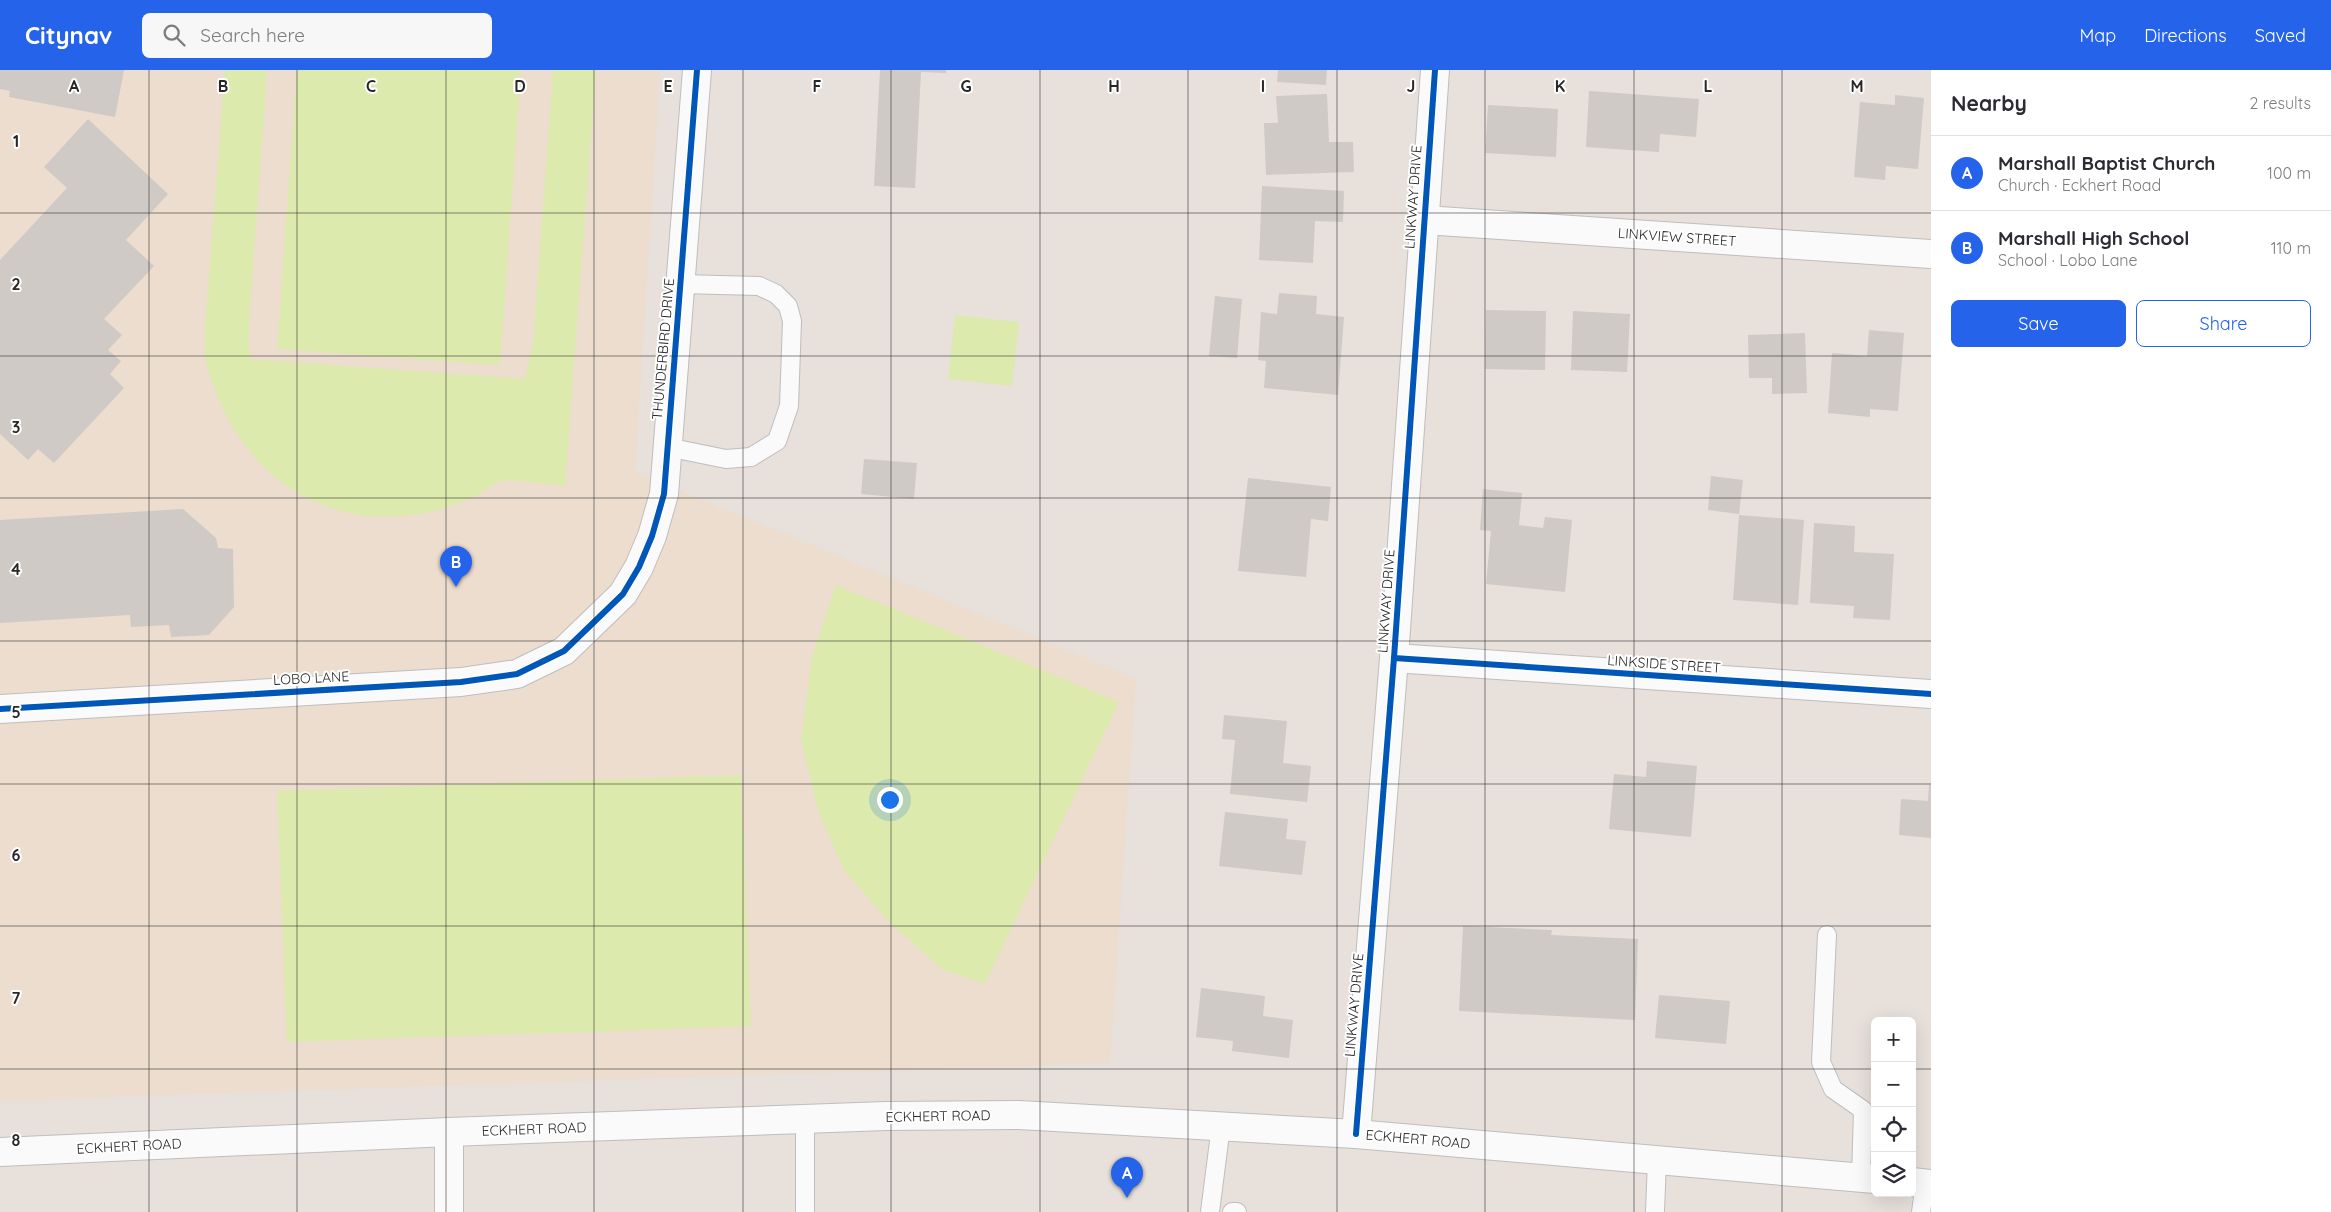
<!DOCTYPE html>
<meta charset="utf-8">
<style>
body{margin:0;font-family:Quicksand,sans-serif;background:#f7f7f7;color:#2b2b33}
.controls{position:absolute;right:15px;bottom:15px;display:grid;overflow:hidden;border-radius:8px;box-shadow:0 5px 20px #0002}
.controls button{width:45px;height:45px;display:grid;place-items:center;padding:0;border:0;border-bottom:1px solid #e1e1e2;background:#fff;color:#2b2b33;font:25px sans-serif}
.you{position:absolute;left:889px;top:729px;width:18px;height:18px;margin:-12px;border:4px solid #fff;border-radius:50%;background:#1a73e8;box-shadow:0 0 0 8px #1a73e833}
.badge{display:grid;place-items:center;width:32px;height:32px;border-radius:50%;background:#2563eb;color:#fff;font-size:16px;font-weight:700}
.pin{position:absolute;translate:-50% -41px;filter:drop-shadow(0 1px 2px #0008)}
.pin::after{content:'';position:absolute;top:26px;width:18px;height:15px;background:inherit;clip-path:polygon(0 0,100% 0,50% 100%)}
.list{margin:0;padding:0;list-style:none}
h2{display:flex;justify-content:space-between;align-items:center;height:65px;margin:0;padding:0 20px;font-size:21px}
h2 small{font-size:16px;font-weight:400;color:#7c7c81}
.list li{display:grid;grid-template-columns:32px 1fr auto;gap:15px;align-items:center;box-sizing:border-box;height:75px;padding:0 20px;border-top:1px solid #e1e1e2}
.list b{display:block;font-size:19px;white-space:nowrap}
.list p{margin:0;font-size:16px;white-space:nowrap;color:#7c7c81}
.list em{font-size:16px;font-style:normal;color:#7c7c81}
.actions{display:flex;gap:10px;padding:15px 20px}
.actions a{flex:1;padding:11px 0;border:1px solid #2563eb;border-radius:8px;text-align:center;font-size:18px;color:#2563eb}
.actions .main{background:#2563eb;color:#fff}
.icon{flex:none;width:28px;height:28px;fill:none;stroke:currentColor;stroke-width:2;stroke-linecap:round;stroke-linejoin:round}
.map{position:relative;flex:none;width:1931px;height:1142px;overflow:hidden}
header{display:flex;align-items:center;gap:30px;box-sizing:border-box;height:70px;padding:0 25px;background:#2563eb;color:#fff}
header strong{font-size:24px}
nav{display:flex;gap:28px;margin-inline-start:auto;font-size:18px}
.search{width:350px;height:45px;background:#f7f7f7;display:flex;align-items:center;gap:12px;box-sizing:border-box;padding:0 18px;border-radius:8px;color:#7c7c81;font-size:19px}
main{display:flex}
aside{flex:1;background:#fff}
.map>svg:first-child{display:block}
.education{fill:#ecddce}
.pitch{fill:#ddeaad}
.building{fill:#cfcac6}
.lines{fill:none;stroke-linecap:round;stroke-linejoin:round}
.service-casing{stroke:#bfbdbe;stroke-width:20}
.minor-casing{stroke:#bfbdbe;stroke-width:30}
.secondary-casing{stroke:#bfbdbe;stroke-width:30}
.service{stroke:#fbfafa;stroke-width:18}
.minor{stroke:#fbfafa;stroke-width:28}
.secondary{stroke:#fbfafa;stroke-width:28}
.cycleway-casing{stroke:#fff;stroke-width:9}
.cycleway{stroke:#0057b8;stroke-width:6}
.grid{fill:none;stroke:#272727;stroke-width:1;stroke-opacity:0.55}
.labels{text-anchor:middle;stroke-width:4;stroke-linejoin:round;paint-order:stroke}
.street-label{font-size:14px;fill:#272727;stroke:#fff}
.grid-label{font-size:16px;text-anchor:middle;font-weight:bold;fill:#272727;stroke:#fff;stroke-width:4;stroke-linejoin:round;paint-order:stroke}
</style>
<header>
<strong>Citynav</strong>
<div class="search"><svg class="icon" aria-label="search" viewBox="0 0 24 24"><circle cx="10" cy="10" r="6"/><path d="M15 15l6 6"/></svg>Search here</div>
<nav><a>Map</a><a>Directions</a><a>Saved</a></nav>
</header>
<main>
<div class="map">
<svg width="1931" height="1142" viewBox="0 0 1931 1142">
<rect width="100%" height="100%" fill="#e7e0db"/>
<path class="education" d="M0 0H660L635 402 1136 609 1110 993 0 1031Z"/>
<path class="pitch" d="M225 0H267L248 268 250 289 525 309 533 273 553 0H596L565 416C553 415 510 409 501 411 493 413 485 421 478 425 454 437 429 444 402 446 320 453 252 406 220 332 214 317 207 301 205 285 205 276 205 267 205 258Z
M297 0H521L500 295 277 279Z
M955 245 1019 252 1012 316 948 309Z
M836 515 1119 632 985 914 942 899 890 853 844 800 818 741 801 670 812 587Z
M741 705 751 956 287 972 277 721Z"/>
<path class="building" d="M0 0H124L115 47 9 27 10 21 0 19Z
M880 0H946V3L921 2 915 118 874 116Z
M1278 0H1327L1326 15 1277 12Z
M1589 21 1699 29 1696 67 1660 64 1659 82 1586 77Z
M1327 24 1329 72H1353L1354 102 1266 105 1264 53H1278L1276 26Z
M1895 25 1924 28 1918 99 1886 96 1885 110 1854 107 1860 32 1895 35Z
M1488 35 1558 39 1556 87 1485 83Z
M88 49 168 124 126 170 154 196 104 249 122 265 108 280 121 291 110 304 124 318 54 393 38 379 28 390 0 364V190L67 118 44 97Z
M1262 116 1344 121 1343 152 1315 151 1313 193 1259 190Z
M1279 223 1317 226 1316 244 1344 247 1338 325 1264 318 1266 291 1258 290 1261 242 1277 244Z
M1215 226 1242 229 1237 288 1209 286Z
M1486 240 1546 241 1545 300 1485 299Z
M1573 241 1630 244 1627 302 1571 300Z
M1869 260 1904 263 1898 341 1870 339V347L1828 343 1832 283 1867 286Z
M1805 263 1807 323 1772 324V308H1749L1748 265Z
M864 389 917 393 914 429 861 424Z
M1711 406 1743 410 1739 444 1708 440Z
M1248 408 1331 417 1328 451 1311 449 1306 507 1238 501Z
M1483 419 1522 423 1519 455 1543 458 1545 447 1572 450 1565 522 1486 514 1491 461 1480 460Z
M183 439 216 468 218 478 233 479 234 537 209 565 171 567 169 555 131 557 130 545 0 553V450Z
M1739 445 1804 450 1798 535 1733 530Z
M1814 453 1855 456 1854 482 1894 484 1890 550 1853 548 1854 536 1810 533Z
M1224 645 1287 651 1283 693 1311 696 1307 732 1230 724 1235 670 1222 669Z
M1647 691 1697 696 1691 767 1609 759 1614 704 1646 707Z
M1929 714 1931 715V768L1899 765 1901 729 1928 731Z
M1225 742 1288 749 1286 769 1306 771 1302 805 1219 796Z
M1463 856 1552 860 1551 865 1638 869 1635 950 1459 941Z
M1201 918 1265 926 1263 946 1293 950 1289 988 1232 981 1233 971 1196 967Z
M1659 925 1730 931 1726 974 1655 968Z"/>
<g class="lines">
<defs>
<path id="service" d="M667 377 726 389 751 387 777 371 789 336 792 251 788 236 776 224 759 216 680 214
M1827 865 1821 992 1833 1019 1863 1040 1861 1108
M805 1142V1049
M1210 1142 1221 1056
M1232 1142H1237
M1655 1142 1657 1090
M1921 1142 1925 1113"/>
<path id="minor" d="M1424 150 1931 184
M1394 588 1931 624
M0 639 461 612 517 604 564 581 623 524 639 497 652 466 664 424 697 0
M1356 1064 1394 588 1435 0
M449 1142V1062"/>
<path id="secondary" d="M0 1082 449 1062 886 1046 1019 1045 1356 1064 1875 1109
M1912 1112 1931 1114"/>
</defs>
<use href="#service" class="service-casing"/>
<use href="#minor" class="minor-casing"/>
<use href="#secondary" class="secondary-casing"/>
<use href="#service" class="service"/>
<use href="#minor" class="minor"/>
<use href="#secondary" class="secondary"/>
<defs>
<path id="cycleway" d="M1394 588 1931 624
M0 639 461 612 517 604 564 581 623 524 639 497 652 466 664 424 697 0
M1356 1064 1394 588 1435 0"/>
</defs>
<use href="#cycleway" class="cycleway-casing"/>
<use href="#cycleway" class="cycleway"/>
</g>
<path class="grid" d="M149 0V1142M297 0V1142M446 0V1142M594 0V1142M743 0V1142M891 0V1142M1040 0V1142M1188 0V1142M1337 0V1142M1485 0V1142M1634 0V1142M1782 0V1142M0 143H1931M0 286H1931M0 428H1931M0 571H1931M0 714H1931M0 856H1931M0 999H1875M1912 999H1931"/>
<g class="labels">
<g class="street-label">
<text transform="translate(1413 127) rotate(-86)" y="5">LINKWAY DRIVE</text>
<text transform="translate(1677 167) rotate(4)" y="5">LINKVIEW STREET</text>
<text transform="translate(663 279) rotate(-85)" y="5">THUNDERBIRD DRIVE</text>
<text transform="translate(1386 531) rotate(-86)" y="5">LINKWAY DRIVE</text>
<text transform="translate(1664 594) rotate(4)" y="5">LINKSIDE STREET</text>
<text transform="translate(311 608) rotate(-3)" y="5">LOBO LANE</text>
<text transform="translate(1354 935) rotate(-85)" y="5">LINKWAY DRIVE</text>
<text transform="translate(938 1046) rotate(-1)" y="5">ECKHERT ROAD</text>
<text transform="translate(534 1059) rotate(-2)" y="5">ECKHERT ROAD</text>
<text transform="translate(1418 1069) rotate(5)" y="5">ECKHERT ROAD</text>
<text transform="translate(129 1076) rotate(-3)" y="5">ECKHERT ROAD</text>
</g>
</g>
<g class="grid-label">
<text x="74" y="22">A</text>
<text x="223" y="22">B</text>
<text x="371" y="22">C</text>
<text x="520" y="22">D</text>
<text x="668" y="22">E</text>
<text x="817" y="22">F</text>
<text x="966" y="22">G</text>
<text x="1114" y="22">H</text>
<text x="1263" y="22">I</text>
<text x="1411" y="22">J</text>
<text x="1560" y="22">K</text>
<text x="1708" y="22">L</text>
<text x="1857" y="22">M</text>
<text x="16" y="77">1</text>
<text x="16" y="220">2</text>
<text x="16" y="363">3</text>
<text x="16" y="505">4</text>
<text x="16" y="648">5</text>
<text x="16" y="791">6</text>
<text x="16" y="934">7</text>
<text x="16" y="1076">8</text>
</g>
</svg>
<div class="controls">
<button>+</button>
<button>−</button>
<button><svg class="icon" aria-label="locate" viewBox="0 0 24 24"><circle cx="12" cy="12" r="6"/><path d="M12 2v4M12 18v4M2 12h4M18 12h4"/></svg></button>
<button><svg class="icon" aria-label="layers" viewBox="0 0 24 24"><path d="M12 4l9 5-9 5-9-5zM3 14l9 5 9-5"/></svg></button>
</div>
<div class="you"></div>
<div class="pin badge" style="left:1127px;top:1128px">A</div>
<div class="pin badge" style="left:456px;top:517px">B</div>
</div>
<aside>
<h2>Nearby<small>2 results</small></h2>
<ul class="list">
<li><span class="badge">A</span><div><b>Marshall Baptist Church</b><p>Church · Eckhert Road</p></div><em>100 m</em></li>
<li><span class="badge">B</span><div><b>Marshall High School</b><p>School · Lobo Lane</p></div><em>110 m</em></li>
</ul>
<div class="actions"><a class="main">Save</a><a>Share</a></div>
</aside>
</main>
